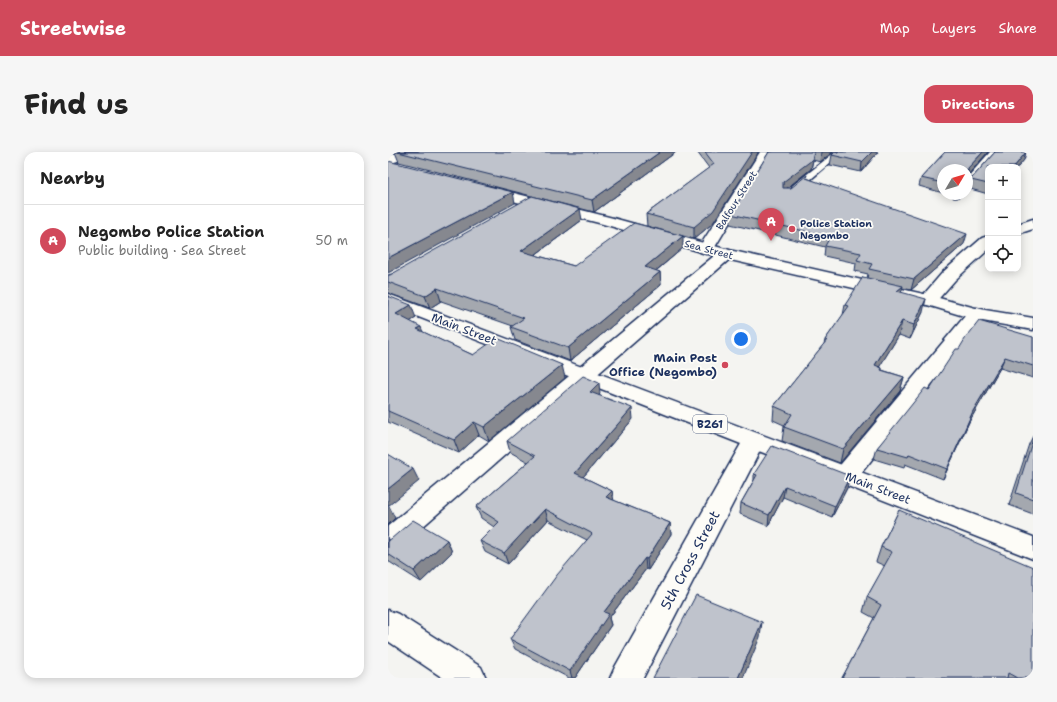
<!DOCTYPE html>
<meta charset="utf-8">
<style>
body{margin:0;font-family:"Shantell Sans",sans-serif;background:#f6f6f6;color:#222}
.controls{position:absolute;right:12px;top:12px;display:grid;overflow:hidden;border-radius:8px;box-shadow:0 2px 10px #0003}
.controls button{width:36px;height:36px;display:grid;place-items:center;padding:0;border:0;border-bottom:1px solid #e0e0e0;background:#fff;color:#222;font:20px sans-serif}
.compass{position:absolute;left:549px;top:12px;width:36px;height:36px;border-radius:50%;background:#fff;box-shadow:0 2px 10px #0003;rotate:52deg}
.you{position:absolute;left:353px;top:187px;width:14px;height:14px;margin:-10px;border:3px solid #fff;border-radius:50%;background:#1a73e8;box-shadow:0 0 0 6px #1a73e833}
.badge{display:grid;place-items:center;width:26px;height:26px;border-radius:50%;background:#d1495b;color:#fff;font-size:13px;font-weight:700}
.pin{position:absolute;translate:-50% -33px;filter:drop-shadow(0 1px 2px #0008)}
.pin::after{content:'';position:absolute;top:21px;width:14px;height:12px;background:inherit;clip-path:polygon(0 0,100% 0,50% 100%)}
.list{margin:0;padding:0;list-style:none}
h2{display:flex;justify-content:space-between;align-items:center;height:52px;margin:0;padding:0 16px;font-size:17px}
h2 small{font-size:13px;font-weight:400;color:#767676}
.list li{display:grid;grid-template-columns:26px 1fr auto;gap:12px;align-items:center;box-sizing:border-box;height:72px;padding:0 16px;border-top:1px solid #e0e0e0}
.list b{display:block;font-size:15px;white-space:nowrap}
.list p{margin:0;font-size:13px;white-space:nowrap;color:#767676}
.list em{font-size:13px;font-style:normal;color:#767676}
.icon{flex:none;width:22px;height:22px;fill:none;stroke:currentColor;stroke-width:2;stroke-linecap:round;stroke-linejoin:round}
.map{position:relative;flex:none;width:645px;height:526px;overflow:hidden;border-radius:12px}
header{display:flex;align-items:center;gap:24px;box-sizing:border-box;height:56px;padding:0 20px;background:#d1495b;color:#fff}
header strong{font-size:19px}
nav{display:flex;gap:22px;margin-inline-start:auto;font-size:14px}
.intro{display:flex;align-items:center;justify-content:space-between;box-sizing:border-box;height:96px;padding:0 24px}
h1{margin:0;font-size:28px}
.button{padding:10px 18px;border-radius:12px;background:#d1495b;color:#fff;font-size:14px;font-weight:700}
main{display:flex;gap:24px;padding:0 24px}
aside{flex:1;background:#fff;border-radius:12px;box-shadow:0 2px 10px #0003}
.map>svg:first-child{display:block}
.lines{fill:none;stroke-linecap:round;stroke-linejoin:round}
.lane-casing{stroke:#1b2f5e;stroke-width:3}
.street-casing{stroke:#1b2f5e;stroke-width:3}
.secondary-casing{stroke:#1b2f5e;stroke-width:3}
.primary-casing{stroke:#1b2f5e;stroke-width:3}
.lane{fill:#fdfcf7;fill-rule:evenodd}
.street{fill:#fdfcf7;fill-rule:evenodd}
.secondary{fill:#fdfcf7;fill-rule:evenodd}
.primary{fill:#fdfcf7;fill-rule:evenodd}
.wall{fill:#a4a8af;stroke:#1b2f5e}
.shaded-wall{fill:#86888f;stroke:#1b2f5e}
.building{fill:#bfc3cc;stroke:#1b2f5e}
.poi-dot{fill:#d1495b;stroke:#fdfcf7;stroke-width:1.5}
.labels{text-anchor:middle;stroke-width:3.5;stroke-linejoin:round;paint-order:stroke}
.far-street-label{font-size:10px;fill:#1b2f5e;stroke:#fdfcf7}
.far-poi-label{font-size:10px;font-weight:bold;fill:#1b2f5e;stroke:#fdfcf7;text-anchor:start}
.shield{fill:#fdfcf7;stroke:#5f6c8c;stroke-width:1}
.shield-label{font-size:11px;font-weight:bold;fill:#1b2f5e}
.street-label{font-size:12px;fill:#1b2f5e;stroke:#fdfcf7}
.poi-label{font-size:12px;font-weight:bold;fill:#1b2f5e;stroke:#fdfcf7;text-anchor:end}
.near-street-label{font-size:14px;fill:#1b2f5e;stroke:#fdfcf7}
</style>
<header>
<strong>Streetwise</strong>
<nav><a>Map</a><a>Layers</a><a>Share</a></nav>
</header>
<div class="intro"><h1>Find us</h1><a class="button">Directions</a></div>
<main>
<aside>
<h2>Nearby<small></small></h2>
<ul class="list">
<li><span class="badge">A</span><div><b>Negombo Police Station</b><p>Public building · Sea Street</p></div><em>50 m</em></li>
</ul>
</aside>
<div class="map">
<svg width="645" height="526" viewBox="0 0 645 526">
<rect width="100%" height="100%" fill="#f4f4f1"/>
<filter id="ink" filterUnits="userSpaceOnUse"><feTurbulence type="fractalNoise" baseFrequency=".025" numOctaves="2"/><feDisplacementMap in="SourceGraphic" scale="8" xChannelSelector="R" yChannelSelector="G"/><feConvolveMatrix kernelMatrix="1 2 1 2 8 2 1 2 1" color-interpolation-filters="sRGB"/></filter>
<g filter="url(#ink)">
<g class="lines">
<defs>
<path id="lane" d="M447 0H455L410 38H404V34Z
M602 0H610L582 33H579V26Z
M566 42H574L569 45H566Z"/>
<path id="street" d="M11 0H30L29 3 0 12V4Z
M372 0H384L324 100 318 102 312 100 310 97Z
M645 67V77L630 82V72Z
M600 84V98L567 128 546 152 540 153 534 152 531 148 555 120 594 86Z
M338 97 344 99 346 102 344 105 9 397 0 400V374L332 99Z
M589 156 596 158 598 162 596 166 466 330 457 333 448 330 445 324 448 318 582 158Z
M366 281 374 283 377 289 255 526H222L227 515 358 283Z
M0 458 10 462 93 515 98 526H55L0 489Z"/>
<path id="secondary" d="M98 34 225 66 341 98 540 143 591 157 645 166V178L589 168 536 152 338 107 215 72 93 41 91 38 93 35Z"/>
<path id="primary" d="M0 142 645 385V407L0 153Z"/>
</defs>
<use href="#lane" class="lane-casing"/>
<use href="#street" class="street-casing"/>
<use href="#secondary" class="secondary-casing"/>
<use href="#primary" class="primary-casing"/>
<use href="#lane" class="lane"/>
<use href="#street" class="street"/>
<use href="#secondary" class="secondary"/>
<use href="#primary" class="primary"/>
</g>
<path class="wall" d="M7 0H288L206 60 11 10Z
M309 0H370V1L325 71 306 87 259 74 258 62 321 16Z
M381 0H445L432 10 425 8 423 17 399 36H403L419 26 576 92 523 138 514 136 513 140 535 160 522 187 511 183 491 215 494 216V218L516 225 512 239 452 311 394 289 396 275V273L385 268 386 254 436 192 437 188 455 163 457 153 479 126 480 122 467 119 468 111 436 104 437 95 342 72 343 62Z
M490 0 473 20 442 13 444 3Z
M557 0H600L580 22V25L584 26 607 0H638L636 8 630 15H600V42L579 36V18H555V41L531 34 533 26Z
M194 68 147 103 186 114 295 96 268 119 272 120 273 133 182 209 127 188 123 175 125 174 53 149 42 156 0 141V123Z
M0 144 28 166 22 169 35 180 85 203 177 226 101 289 91 283 71 301 0 270Z
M645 185V226L612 216 581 270 555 327 517 312 516 316 486 307 489 296 541 238Z
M212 242 211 243 245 267 195 325 224 339 225 348 282 371 283 382 260 418 258 417 221 466 223 473 187 526H181L127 497 122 487 199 388 160 368 120 412 97 400 92 389 106 375 93 366 88 355 140 310 122 300 119 289Z
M645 284V362L621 353 641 292Z
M366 322 459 336 444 365 395 345 380 374 352 362 353 351 366 328Z
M511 358 645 526H454L486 466 475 460 479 445 497 414 488 410 493 395Z
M0 388H59L64 400 33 430 0 409Z"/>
<path class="shaded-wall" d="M0 0H7L0 3Z
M272 0H288L206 60 204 48Z
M364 0H370V1L325 71 306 87V75Z
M426 0 425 8 423 17 394 40 395 30Z
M433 0H445L432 10Z
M484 0H490L473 20 474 10Z
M595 0H600L579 24 580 16Z
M638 0 636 8 630 15H626Z
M125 40 127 51 0 121V106Z
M192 57 194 68 136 111 133 99Z
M579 82 576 92 523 138 526 127Z
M295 84V96L258 127 257 115Z
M272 120 273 133 182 209 180 196Z
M515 134 511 148 509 139Z
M49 136 53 149 42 156 37 144Z
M538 147 535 160 522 187 526 173Z
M23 153 28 166 13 175 8 162Z
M514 169 511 183 484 227 487 213Z
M33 175 38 188 29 177Z
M617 205 612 216 581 270 555 327 559 317 585 259Z
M174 213 177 226 101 289 96 275Z
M516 225 512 239 452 311 455 297Z
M211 231 212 242 204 251 202 240Z
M244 256 245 267 189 332 187 321Z
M86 270 91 283 71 301 66 288Z
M25 317 31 329 0 354V337Z
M462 324 459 336 444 365 447 354Z
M397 334 395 345 380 374 381 363Z
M224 339 226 349 218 345Z
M1 354 7 366 0 373V355Z
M157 357 160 368 120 412 116 401Z
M282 371 283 382 260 418 259 407Z
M59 388 64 400 33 430 26 419Z
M257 406 258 417 221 466 223 473 187 526H184L182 519 216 460Z
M374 470 372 485 355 526H350Z"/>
<path class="building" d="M10 0H272L204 48Z
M317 0H364L325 59 306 75 258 62 326 12Z
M381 0H426L424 8 395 30V36H403L419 23 418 26 579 82 526 127 481 117 484 112 469 108 473 101 437 94 442 85 343 62Z
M447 0H484L474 10 444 3Z
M557 0H595L580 16V25L584 26 607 0H638L626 15H600V32L579 27V18H555V31L533 26Z
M0 9 125 40 0 106Z
M144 44 192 57 133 99 186 114 246 71 295 84 257 115 272 120 180 196 123 175 136 166 49 136 37 144 0 130V123H2Z
M475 125 515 134 509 139 538 147 526 173 514 169 487 213 494 216 493 218 516 225 455 297 396 275 404 262 386 254 439 188H437L461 154 457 153Z
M0 144 23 153 8 162 33 175 29 177 85 203 109 186 174 213 96 275 86 270 66 288 0 259Z
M591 169 645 185V214L617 205 585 259 559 317 521 302 520 305 489 296 537 236 541 238 568 197H571L577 187Z
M195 224 211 231 202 240 244 256 187 321 224 339 218 345 282 371 259 407 257 406 216 460 221 462 182 519 122 487 169 423 204 382 203 381 157 357 116 401 92 389 111 370 88 355 147 304 119 289Z
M645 287V347L628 341Z
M384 294 462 324 447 354 397 334 381 363 353 351 369 323 366 322Z
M0 302 25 317 0 337Z
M511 358 645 415V526H629L620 521 619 526H454L493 453 479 445 504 400 493 395Z
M25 368 59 388 26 419 0 402V388L3 387Z
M308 443 374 470 350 526H265Z"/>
</g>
<g class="poi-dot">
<circle cx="404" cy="77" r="4"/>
<circle cx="337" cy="213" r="4"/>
</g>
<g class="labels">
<g class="far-street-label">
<text transform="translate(348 48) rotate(-58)" y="4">Balfour Street</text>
<text transform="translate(321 97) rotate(15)" y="4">Sea Street</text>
</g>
<g class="far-poi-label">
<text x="412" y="75">Police Station<tspan x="412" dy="12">Negombo</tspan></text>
</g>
<rect class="shield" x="305" y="263" width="34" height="18" rx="3"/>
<g class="shield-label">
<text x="322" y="276">B261</text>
</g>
<g class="street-label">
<text transform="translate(76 177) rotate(21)" y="4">Main Street</text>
<text transform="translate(490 336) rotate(21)" y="4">Main Street</text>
</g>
<g class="poi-label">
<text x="329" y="210">Main Post<tspan x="329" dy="14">Office (Negombo)</tspan></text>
</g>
<g class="near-street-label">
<text transform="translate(302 408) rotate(-62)" y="5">5th Cross Street</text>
</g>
</g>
</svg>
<div class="controls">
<button>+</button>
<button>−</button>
<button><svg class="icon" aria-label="locate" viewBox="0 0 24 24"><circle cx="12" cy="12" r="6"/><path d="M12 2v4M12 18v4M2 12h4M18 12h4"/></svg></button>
</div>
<svg class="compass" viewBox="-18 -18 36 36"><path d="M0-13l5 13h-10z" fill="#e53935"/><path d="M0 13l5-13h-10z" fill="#767676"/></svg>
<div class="you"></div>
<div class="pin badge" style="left:383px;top:89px">A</div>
</div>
</main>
